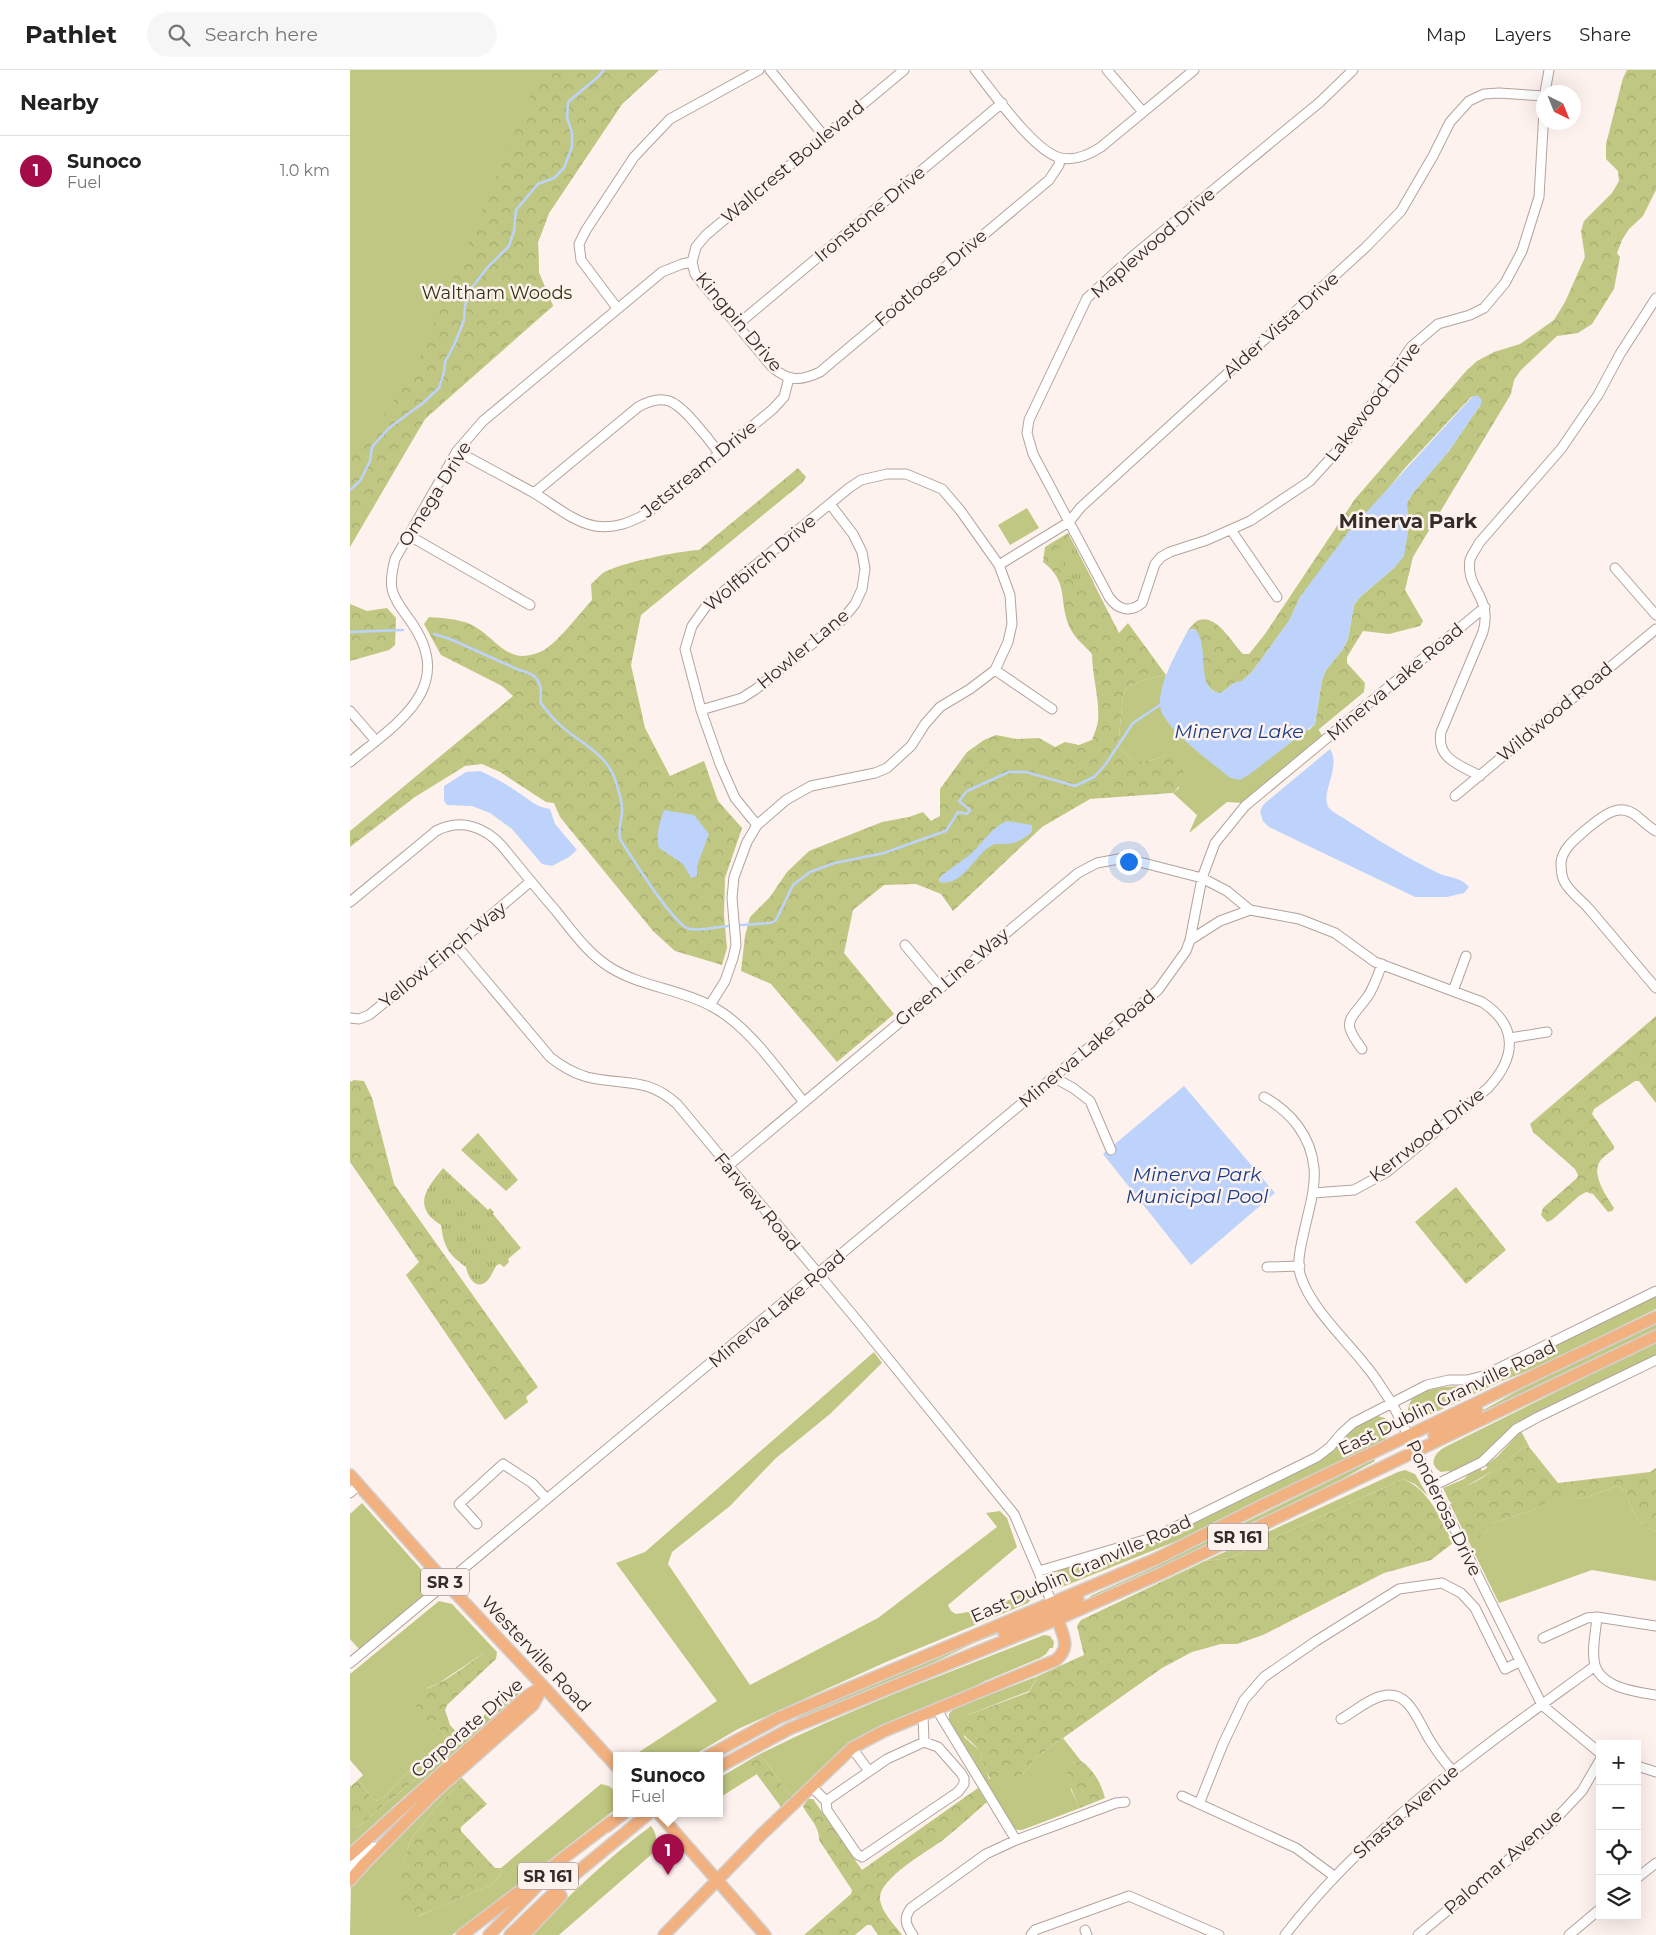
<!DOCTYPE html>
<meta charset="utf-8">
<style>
body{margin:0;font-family:Montserrat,sans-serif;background:#f6f6f6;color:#222}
.controls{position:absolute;right:15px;bottom:15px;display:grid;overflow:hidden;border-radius:0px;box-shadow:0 5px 20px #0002}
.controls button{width:45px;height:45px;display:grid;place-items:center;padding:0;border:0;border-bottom:1px solid #e0e0e0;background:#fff;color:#222;font:25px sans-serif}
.compass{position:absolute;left:1186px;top:15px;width:45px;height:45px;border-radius:50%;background:#fff;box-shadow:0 5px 20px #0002;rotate:137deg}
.you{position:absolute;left:778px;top:791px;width:18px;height:18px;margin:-12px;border:4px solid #fff;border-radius:50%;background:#1a73e8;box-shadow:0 0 0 8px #1a73e833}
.badge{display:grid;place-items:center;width:32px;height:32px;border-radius:50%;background:#a30c49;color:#fff;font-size:16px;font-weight:700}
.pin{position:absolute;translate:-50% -41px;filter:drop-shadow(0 1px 2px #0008)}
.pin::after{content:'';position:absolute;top:26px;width:18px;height:15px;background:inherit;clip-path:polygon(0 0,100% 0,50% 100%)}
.popup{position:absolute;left:263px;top:1682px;width:110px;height:65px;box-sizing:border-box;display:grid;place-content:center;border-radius:0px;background:#fff;filter:drop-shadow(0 1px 4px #0005);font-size:16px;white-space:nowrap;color:#767676}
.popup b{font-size:19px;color:#222}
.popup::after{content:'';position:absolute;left:50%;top:100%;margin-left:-10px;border:10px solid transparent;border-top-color:#fff}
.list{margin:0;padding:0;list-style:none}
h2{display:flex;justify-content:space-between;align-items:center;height:65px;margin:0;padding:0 20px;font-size:21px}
h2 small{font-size:16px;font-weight:400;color:#767676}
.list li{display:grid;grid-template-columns:32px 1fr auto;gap:15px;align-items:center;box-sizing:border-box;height:70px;padding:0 20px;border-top:1px solid #e0e0e0}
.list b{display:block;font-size:19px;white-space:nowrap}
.list p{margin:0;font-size:16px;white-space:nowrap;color:#767676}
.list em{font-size:16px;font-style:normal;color:#767676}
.icon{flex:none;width:28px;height:28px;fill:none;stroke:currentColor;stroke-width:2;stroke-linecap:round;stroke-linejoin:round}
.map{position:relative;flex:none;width:1306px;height:1865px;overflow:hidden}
header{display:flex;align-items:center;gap:30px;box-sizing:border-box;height:70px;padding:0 25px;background:#fff;border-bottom:1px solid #e0e0e0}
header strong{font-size:24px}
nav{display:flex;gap:28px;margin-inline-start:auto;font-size:18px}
.search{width:350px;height:45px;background:#f6f6f6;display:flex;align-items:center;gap:12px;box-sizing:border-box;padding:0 18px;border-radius:28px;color:#767676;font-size:19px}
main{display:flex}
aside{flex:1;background:#fff}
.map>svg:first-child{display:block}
.grass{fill:#c0c782}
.forest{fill:url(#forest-crowns)}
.park{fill:url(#park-tufts)}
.water{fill:#bdd3fb}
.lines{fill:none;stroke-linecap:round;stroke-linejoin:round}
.stream{stroke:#bdd3fb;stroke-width:2.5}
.minor-casing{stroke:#b3a39b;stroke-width:11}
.major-casing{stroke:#d2d1d0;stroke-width:14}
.minor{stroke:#fff;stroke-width:9}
.major{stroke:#f2b180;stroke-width:11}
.labels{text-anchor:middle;stroke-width:5;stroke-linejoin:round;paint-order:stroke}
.shield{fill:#fdf2ed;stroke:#706764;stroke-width:1}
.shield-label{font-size:16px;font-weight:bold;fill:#332c29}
.street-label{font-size:18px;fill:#332c29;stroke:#fdf2ed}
.park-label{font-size:18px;fill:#333614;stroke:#fdf2ed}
.water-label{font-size:19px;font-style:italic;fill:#183c86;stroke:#fdf2ed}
.quarter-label{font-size:20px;font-weight:bold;fill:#332c29;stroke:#fdf2ed}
</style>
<header>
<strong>Pathlet</strong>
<div class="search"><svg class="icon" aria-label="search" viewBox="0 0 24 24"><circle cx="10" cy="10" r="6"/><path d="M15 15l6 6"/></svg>Search here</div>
<nav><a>Map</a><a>Layers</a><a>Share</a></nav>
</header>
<main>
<aside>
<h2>Nearby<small></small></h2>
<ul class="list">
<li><span class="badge">1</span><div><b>Sunoco</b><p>Fuel</p></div><em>1.0 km</em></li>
</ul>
</aside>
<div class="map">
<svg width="1306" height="1865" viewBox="0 0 1306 1865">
<defs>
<pattern id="forest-crowns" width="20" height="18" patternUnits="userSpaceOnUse" patternTransform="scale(1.25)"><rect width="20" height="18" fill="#c0c782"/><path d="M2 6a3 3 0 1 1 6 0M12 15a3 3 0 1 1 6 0" fill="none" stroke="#a5ab70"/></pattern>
<pattern id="park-tufts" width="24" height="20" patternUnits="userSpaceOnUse" patternTransform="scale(1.25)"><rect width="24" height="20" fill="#c0c782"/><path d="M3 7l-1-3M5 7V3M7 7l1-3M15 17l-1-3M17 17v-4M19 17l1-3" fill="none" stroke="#a5ab70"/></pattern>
</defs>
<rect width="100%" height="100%" fill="#fdf2ed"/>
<path class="grass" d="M0 0H309L272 34 199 143 188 172 189 203 203 236 75 349 0 477Z
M677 438 689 458 660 475 648 455Z
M816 605 810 635 959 660 965 654 973 667 893 733 877 732 839 763 847 745 823 723 829 718 817 685 799 691H783L768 677 773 626 777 617 797 609Z
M1306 1226V1239L1190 1296 1152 1311 1071 1349 1062 1348 1058 1341C1061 1310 1102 1320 1122 1314 1126 1313 1129 1311 1133 1310Z
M1306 1251V1259L1100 1360 1099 1359 1196 1305Z
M1306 1272V1285L1176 1349 1130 1390 1100 1403 1099 1401 1091 1402C1077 1394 1085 1383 1095 1377Z
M524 1282 532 1293 480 1344 426 1388 380 1436 322 1482 318 1494 400 1615 528 1548 647 1457 636 1443 650 1441 657 1448 667 1477 598 1535 601 1541 606 1544C638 1539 656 1533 685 1517L684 1526 678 1533 536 1592 388 1659 342 1686H283L367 1631 266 1493 295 1482Z
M1024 1345 1035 1348 1041 1357 1038 1366 1033 1371 949 1414 844 1464 712 1517 705 1514C702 1507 705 1504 711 1499L804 1472 966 1392C982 1383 988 1372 1000 1360 1007 1354 1016 1350 1024 1345Z
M1171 1361 1180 1378 1175 1376 1148 1398 1113 1418 1135 1464 1143 1453 1183 1440 1206 1425 1232 1429 1267 1416 1276 1421C1282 1442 1285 1453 1306 1461V1511L1242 1500 1149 1533 1100 1434 1102 1433 1099 1431 1093 1418 1114 1409 1118 1405 1130 1398 1132 1401 1137 1398 1136 1395 1148 1386Z
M1024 1389 1025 1391 917 1450 742 1529 740 1526 796 1501Z
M1055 1400 1065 1404 1078 1426 1065 1414 1053 1409 880 1488 855 1491 1048 1402Z
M12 1433 78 1507 79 1517 73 1526 9 1579 0 1569V1444Z
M89 1531 102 1534 147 1582H135L89 1613 77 1618 88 1658 100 1670 99 1674 62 1698 34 1727 26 1731C18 1727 16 1716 8 1710L13 1705 0 1690V1604Z
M670 1551 671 1555 626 1572 564 1602 447 1649 446 1648 491 1625Z
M694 1565 700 1566 704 1572 703 1578H700L696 1584 690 1588 635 1611 613 1623 532 1658 443 1729 414 1689 408 1685C501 1638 598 1603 694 1565Z
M688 1606 679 1621 618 1645 614 1667 629 1680 639 1709 673 1704 688 1686 713 1668 731 1691 722 1693 721 1720 730 1738 672 1760H667L663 1756 599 1650V1644L603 1639Z
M109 1680 55 1726 0 1776V1763L71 1705Z
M401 1689V1695L407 1704 369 1728V1708Z
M111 1707 114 1710 90 1733 63 1766 52 1793 69 1846 141 1815 149 1807 151 1798 251 1714 259 1716 267 1723V1738L102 1865H0L1 1816 78 1737Z
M301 1756C309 1767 306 1772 302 1784L209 1865H182C218 1825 257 1789 301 1756Z"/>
<path class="forest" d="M191 0H309L272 34 199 143 188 172 189 203 203 236 123 303 75 349 23 429 0 475V391L63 304Z
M1277 0H1306V120L1293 146 1279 159 1272 170 1267 183 1270 187 1264 219 1242 254 1228 263 1207 266 1171 300 1164 310 1161 324 1063 487 1055 520 1073 551 1070 556 1039 564 1013 561 997 587V593L1015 613 1014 622 968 660 965 654 972 610 976 600 993 579 998 569 1004 535 1010 527 1045 497 1058 462 1057 433 1062 424 1099 381 1131 334 1127 326 1121 327 1055 398 950 527 939 551 902 602 892 611 884 613 871 623C863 623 858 617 855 610L845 559 838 560C841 557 844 553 847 551 865 541 883 574 893 584H899L915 564 1005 429 1117 300 1127 291 1144 282 1170 274 1204 250 1215 232 1235 187 1231 161 1234 151 1262 123 1269 111 1268 101 1256 89V74L1273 8Z
M448 398 456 407 452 413 291 545 281 595 295 658 320 706 354 691 368 731 392 758 375 808 374 845 377 878 372 895 325 881 303 861 210 747 204 733 196 732 150 702 132 694 115 696 65 727 0 777V761L163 626 152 616 91 585 74 554 79 547C92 548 108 549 120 554 148 567 156 599 194 580 208 572 230 543 242 530L241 514C245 511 249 506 253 503 269 493 329 481 349 480Z
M718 463 769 563 778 553 816 605 797 609 777 617 773 626 768 677 783 691H799L817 685C820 687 824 689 828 691 839 700 831 716 823 723L740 729 692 757 603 841 591 824 566 814 534 815 503 840 494 883 544 944 487 992 421 914 391 901 395 866 400 847 420 827 437 802 459 781 532 752 559 747 573 742 581 751 590 746V719L617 682 634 670 646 665 666 669 689 668 705 677 715 672 729 675 742 670C744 664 747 658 748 651 750 629 742 606 742 584 735 576 726 569 721 560 707 533 721 513 693 492L695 477Z
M0 534 17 541 37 538 46 548 45 575 39 580 0 591Z
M1306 946V1033L1289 1011H1285L1244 1039 1242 1044 1264 1076V1079C1259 1083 1252 1087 1249 1093 1242 1106 1257 1127 1264 1138L1262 1141 1258 1142 1243 1124 1236 1122 1229 1126 1202 1150 1197 1152 1191 1145 1193 1138 1227 1108 1228 1105 1225 1099 1183 1062 1180 1054Z
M4 1010 14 1011 22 1028 44 1114 188 1317 176 1327 178 1332 155 1350 56 1205 69 1192 0 1092V1012Z
M1106 1117 1156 1180 1116 1214 1065 1152Z
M1175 1376 1180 1378 1208 1413 1300 1402 1306 1398V1461C1285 1453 1282 1442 1276 1421L1267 1416 1232 1429 1206 1426 1183 1440 1143 1453 1135 1464 1126 1469 1119 1465 1102 1426 1103 1421C1130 1413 1153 1394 1175 1376Z
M1053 1409C1080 1420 1090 1449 1103 1473L1081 1490 1034 1503 913 1565 887 1574H871L842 1582 812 1598 713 1668 688 1686 673 1704 664 1708 644 1712C635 1706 634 1692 630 1683 624 1669 611 1671 611 1652L618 1645 679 1622 688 1606 734 1585 727 1556 731 1550 855 1491 880 1488Z
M135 1582H147L146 1589 97 1635 95 1640 100 1655 110 1666 172 1613 170 1623 109 1680 71 1705 0 1763V1717L8 1710C16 1716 18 1727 26 1731L34 1727 62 1698 99 1674 100 1670 88 1658 80 1659C65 1647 58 1628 78 1618 82 1616 86 1615 89 1613 105 1605 120 1592 135 1582Z
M408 1685 414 1689 443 1729 435 1737H431L400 1695 401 1689Z
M731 1691C744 1700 751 1713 755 1728L730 1738C723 1724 718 1713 717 1697L722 1693Z
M114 1710 137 1734 111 1757V1761L145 1798H151L149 1807 141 1815 88 1838 68 1846 57 1843 49 1838 46 1828 52 1793 63 1766 90 1733Z
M628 1718 637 1732C622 1745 608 1758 593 1770 578 1781 528 1809 530 1829 531 1842 545 1855 552 1865H528L521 1855H517L505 1865H454L501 1824 502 1820 469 1770C470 1756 458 1748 453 1736L458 1729H463L512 1800Z"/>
<path class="park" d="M722 471 744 513 728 522 705 480Z
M128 1063 168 1110 156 1121 111 1080Z
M93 1098 138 1140 140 1138 144 1142 143 1144 171 1178 158 1189 159 1192 154 1197 150 1194 147 1195C143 1200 142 1205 138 1210 127 1222 118 1208 116 1197 98 1184 94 1177 91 1155 61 1136 77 1118 93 1098Z"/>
<path class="water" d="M1127 325 1132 330 1131 334 1099 381 1062 424 1057 433 1058 462 1054 486 1045 497 1010 527 1004 535 998 569 993 579 976 600 972 610 965 654 900 704 890 710 880 708C864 694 810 656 810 635 809 611 828 581 838 560L845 559C861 576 844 622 871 623L884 613 892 611 902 602 939 551 950 527 999 461 1122 327Z
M980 679C992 697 969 724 979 738 983 743 993 747 998 751 1026 769 1059 789 1088 803 1099 808 1111 807 1119 817L1114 823 1097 827H1065L919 757 913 751 910 741 914 734Z
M130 701C144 707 156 714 169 723 180 730 186 737 200 739L205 754 227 780 219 787 202 796 192 794 162 759 140 743 122 736 97 735 94 731V716L116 702Z
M314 740 344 745 359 764 347 796V806L341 808 333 794 309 778C306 763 309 754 314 740Z
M658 751 682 755V762C676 767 666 774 657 774 650 775 646 772 639 777 623 788 612 817 589 812V808C598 800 608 794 617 787 632 776 641 756 658 751Z
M834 1016 925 1123 841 1195 753 1084Z"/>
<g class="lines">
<path class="stream" d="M0 420 10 411 20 391 22 377 39 358 73 333 89 318 94 302 95 292 105 273 114 250 115 236 120 220 137 198 159 176 164 161 166 140 188 114 204 108 214 98 222 77V63L217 47 218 32 248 7 254 0
M0 562 53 560
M84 564 100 569 169 600C182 603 190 607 191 622 191 625 190 630 191 633 194 638 200 644 203 648 223 671 254 679 265 709 268 718 273 734 272 743 271 753 268 760 270 769 280 785 326 858 340 859 352 861 367 857 379 856
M391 855 421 853 426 850 443 815 460 802 485 793 534 783 587 764 596 761 608 742 617 744 620 740 609 731 617 721 659 702H676L725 716 744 707 755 695 783 653 810 635"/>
<defs>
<path id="minor" d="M420 0 474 66
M625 0C643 22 684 82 711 88 726 91 739 85 751 77L844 0
M757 0 793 42
M1003 0 970 32 783 186 737 228 679 350 677 363 683 384 759 527C768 540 780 543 792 533L805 494 811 487 820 482 857 470 900 451 960 411 998 369 1061 277 1088 254 1120 245 1134 238 1155 213 1172 181 1189 127 1194 41
M1195 22 1199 0
M342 192 345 204 352 213 422 297C439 312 451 311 470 302L699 110 709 95 710 88
M342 192 346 177 356 165 554 0
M267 238 231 190 229 174 236 160 284 87 320 49 409 0
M387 255 652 33
M107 381C132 395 159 409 184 423 203 434 223 452 245 456 264 459 279 453 296 444L423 339 434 327 439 308
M184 423 288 337C314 322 326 331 344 352 353 362 361 372 369 383
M881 460 927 527
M58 465 180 535
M649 495 719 452 731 437 1016 177 1051 141 1083 86 1100 52 1119 31 1134 24 1149 23 1194 26
M1265 498 1306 545
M645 600 702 639
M351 640 392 628 406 619 492 550 505 534 512 519 515 499 512 482 503 464 480 434
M0 641 26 671
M0 692C48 652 109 617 59 549 42 525 37 520 45 489L107 381 133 351 312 202 332 194 342 192
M1130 706C1110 695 1086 689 1091 662L1133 562C1143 527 1115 518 1120 490 1121 485 1127 478 1129 473L1211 379 1248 325 1270 284 1306 228
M1105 726 1306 559
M1306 761C1299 757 1295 753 1288 747 1270 731 1254 745 1239 757 1228 767 1213 777 1211 792 1211 797 1212 807 1214 811 1219 822 1232 830 1240 840 1262 866 1284 892 1306 918
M0 832 86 761C111 748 135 757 152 776 170 798 188 820 206 841 223 862 238 884 261 898 292 917 330 919 361 936 398 955 427 999 453 1031
M840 870 870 851 900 840
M106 875 200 987C211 996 223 1003 237 1007 274 1016 296 1006 327 1034L511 1255 664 1444 702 1533
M555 875 590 917
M1103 921 1116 886
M360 935 375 911 383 888 386 875 382 828 384 807 397 772 407 755 436 730 461 716 525 703 537 698 561 676 575 654 590 637 620 619 645 600 658 572 662 554 660 525 649 495 610 440 592 419 556 404H537L511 410 499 418 357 535 342 556 335 579 351 640 370 694 385 728 407 755
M0 948 9 949 19 945 106 875 181 811
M1160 968 1197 962
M1012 979C990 950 1000 951 1018 926 1024 917 1028 905 1032 894
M705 1008 723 1018 740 1031 761 1080
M914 1027C941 1042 961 1066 964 1098 966 1119 958 1142 954 1162 951 1175 946 1194 951 1207 961 1238 996 1270 1016 1296 1026 1307 1033 1321 1042 1333L1192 1635 1250 1683
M378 1096 728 803 747 793 774 788 852 808 877 821 900 840 949 849 985 863 1025 892 1132 932C1169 956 1166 988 1138 1018L1037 1102 1004 1120 963 1123
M917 1197 950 1196
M1083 1416 1132 1392 1166 1359 1188 1347 1306 1290
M0 1423 9 1415
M127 1454 109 1434 153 1394 182 1413 197 1429
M689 1501 805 1467 967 1387 980 1377 992 1363 1003 1353 1077 1315 1099 1310H1117L1133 1306 1306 1221
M1247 1547C1246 1561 1241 1581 1245 1595 1252 1618 1286 1622 1306 1625
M1193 1568 1237 1548 1247 1547 1306 1556
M0 1593 808 920 836 881 840 870 852 808 865 773 895 736 1135 537
M587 1640 666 1770
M573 1645 574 1672
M991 1649C1004 1642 1018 1629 1032 1626 1059 1619 1068 1651 1079 1669 1086 1680 1093 1691 1102 1700
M502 1678 519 1701
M1287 1696 1306 1702
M462 1717 476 1731 477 1740 507 1784 512 1787 608 1722 614 1714V1708L611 1703 588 1677 574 1672 537 1689 476 1731
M832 1726 946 1778 984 1806
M849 1734 873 1674 894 1630 914 1607 966 1571 1049 1519 1092 1513 1111 1523 1125 1538 1155 1599 1169 1592
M0 1798 24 1777
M1287 1808 1306 1793
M735 1860 737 1865
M563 1865C556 1856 553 1848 561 1838L636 1784 666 1770 766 1733 775 1732
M681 1865 685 1860 779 1826 869 1865
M935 1865C1019 1755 1134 1677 1245 1596
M1068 1865 1200 1755 1232 1721 1250 1690
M1219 1865 1250 1839"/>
<path id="major" d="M1084 1365 1127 1340
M0 1405 97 1514 193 1616 267 1697
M654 1563 697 1544 703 1538 702 1533
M358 1686 428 1648 806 1489 911 1436 1306 1247
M369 1697 439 1659 708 1549 814 1502 1306 1266
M309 1744 415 1865
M256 1757 273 1744
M0 1785 177 1626 192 1617
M0 1810 15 1793 85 1722 183 1635 193 1616
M112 1865 261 1752
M139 1865 187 1816
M160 1865 213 1814 298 1744
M174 1865 211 1826
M314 1865 410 1766 502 1678 534 1661 706 1590C724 1574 709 1563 707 1544L714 1536 728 1529"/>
</defs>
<use href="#minor" class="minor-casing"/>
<use href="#major" class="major-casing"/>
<use href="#minor" class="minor"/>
<use href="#major" class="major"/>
</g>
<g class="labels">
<g class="shield">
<rect x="858" y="1453.5" width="60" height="27" rx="4"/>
<rect x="71" y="1498.5" width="48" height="27" rx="4"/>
<rect x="168" y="1792.5" width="60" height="27" rx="4"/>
</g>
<g class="shield-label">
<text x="888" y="1473">SR 161</text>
<text x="95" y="1518">SR 3</text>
<text x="198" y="1812">SR 161</text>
</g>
<g class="street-label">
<text transform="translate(443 92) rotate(-40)" y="6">Wallcrest Boulevard</text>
<text transform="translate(520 144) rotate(-40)" y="6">Ironstone Drive</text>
<text transform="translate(803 173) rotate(-41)" y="6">Maplewood Drive</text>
<text transform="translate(581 208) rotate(-40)" y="6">Footloose Drive</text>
<text transform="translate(389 252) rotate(50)" y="6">Kingpin Drive</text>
<text transform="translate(931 255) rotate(-42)" y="6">Alder Vista Drive</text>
<text transform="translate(1023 332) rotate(-53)" y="6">Lakewood Drive</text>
<text transform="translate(349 399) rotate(-39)" y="6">Jetstream Drive</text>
<text transform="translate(85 424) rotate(-58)" y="6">Omega Drive</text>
<text transform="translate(410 493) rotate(-40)" y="6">Wolfbirch Drive</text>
<text transform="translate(453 579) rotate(-40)" y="6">Howler Lane</text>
<text transform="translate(1045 612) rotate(-40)" y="6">Minerva Lake Road</text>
<text transform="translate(1205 642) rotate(-40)" y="6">Wildwood Road</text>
<text transform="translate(93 885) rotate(-39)" y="6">Yellow Finch Way</text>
<text transform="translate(602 907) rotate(-40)" y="6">Green Line Way</text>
<text transform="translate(737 979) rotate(-40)" y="6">Minerva Lake Road</text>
<text transform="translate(1077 1065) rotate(-38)" y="6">Kerrwood Drive</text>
<text transform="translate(407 1132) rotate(50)" y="6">Farview Road</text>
<text transform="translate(427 1239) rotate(-40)" y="6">Minerva Lake Road</text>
<text transform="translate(1097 1328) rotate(-26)" y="6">East Dublin Granville Road</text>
<text transform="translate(1094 1438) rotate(64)" y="6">Ponderosa Drive</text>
<text transform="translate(731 1499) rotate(-24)" y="6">East Dublin Granville Road</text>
<text transform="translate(186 1584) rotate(47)" y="6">Westerville Road</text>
<text transform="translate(117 1658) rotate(-41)" y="6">Corporate Drive</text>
<text transform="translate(1056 1742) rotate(-41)" y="6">Shasta Avenue</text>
<text transform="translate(1153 1792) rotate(-41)" y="6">Palomar Avenue</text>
</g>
<g class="park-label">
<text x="147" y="229">Waltham Woods</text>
</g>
<g class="water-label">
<text x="889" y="668">Minerva Lake</text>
<text x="847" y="1111">Minerva Park<tspan x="847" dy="22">Municipal Pool</tspan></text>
</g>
<g class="quarter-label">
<text x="1058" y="458">Minerva Park</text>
</g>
</g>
</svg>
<div class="controls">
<button>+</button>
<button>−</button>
<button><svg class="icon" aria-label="locate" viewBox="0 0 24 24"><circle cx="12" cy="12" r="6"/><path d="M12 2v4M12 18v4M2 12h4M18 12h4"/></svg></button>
<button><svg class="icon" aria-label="layers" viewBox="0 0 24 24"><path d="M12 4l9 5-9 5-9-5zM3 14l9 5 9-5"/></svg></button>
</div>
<svg class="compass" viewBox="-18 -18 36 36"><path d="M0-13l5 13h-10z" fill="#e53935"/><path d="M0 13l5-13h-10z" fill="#767676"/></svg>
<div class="you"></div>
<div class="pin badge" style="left:318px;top:1805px">1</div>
<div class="popup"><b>Sunoco</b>Fuel</div>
</div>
</main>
